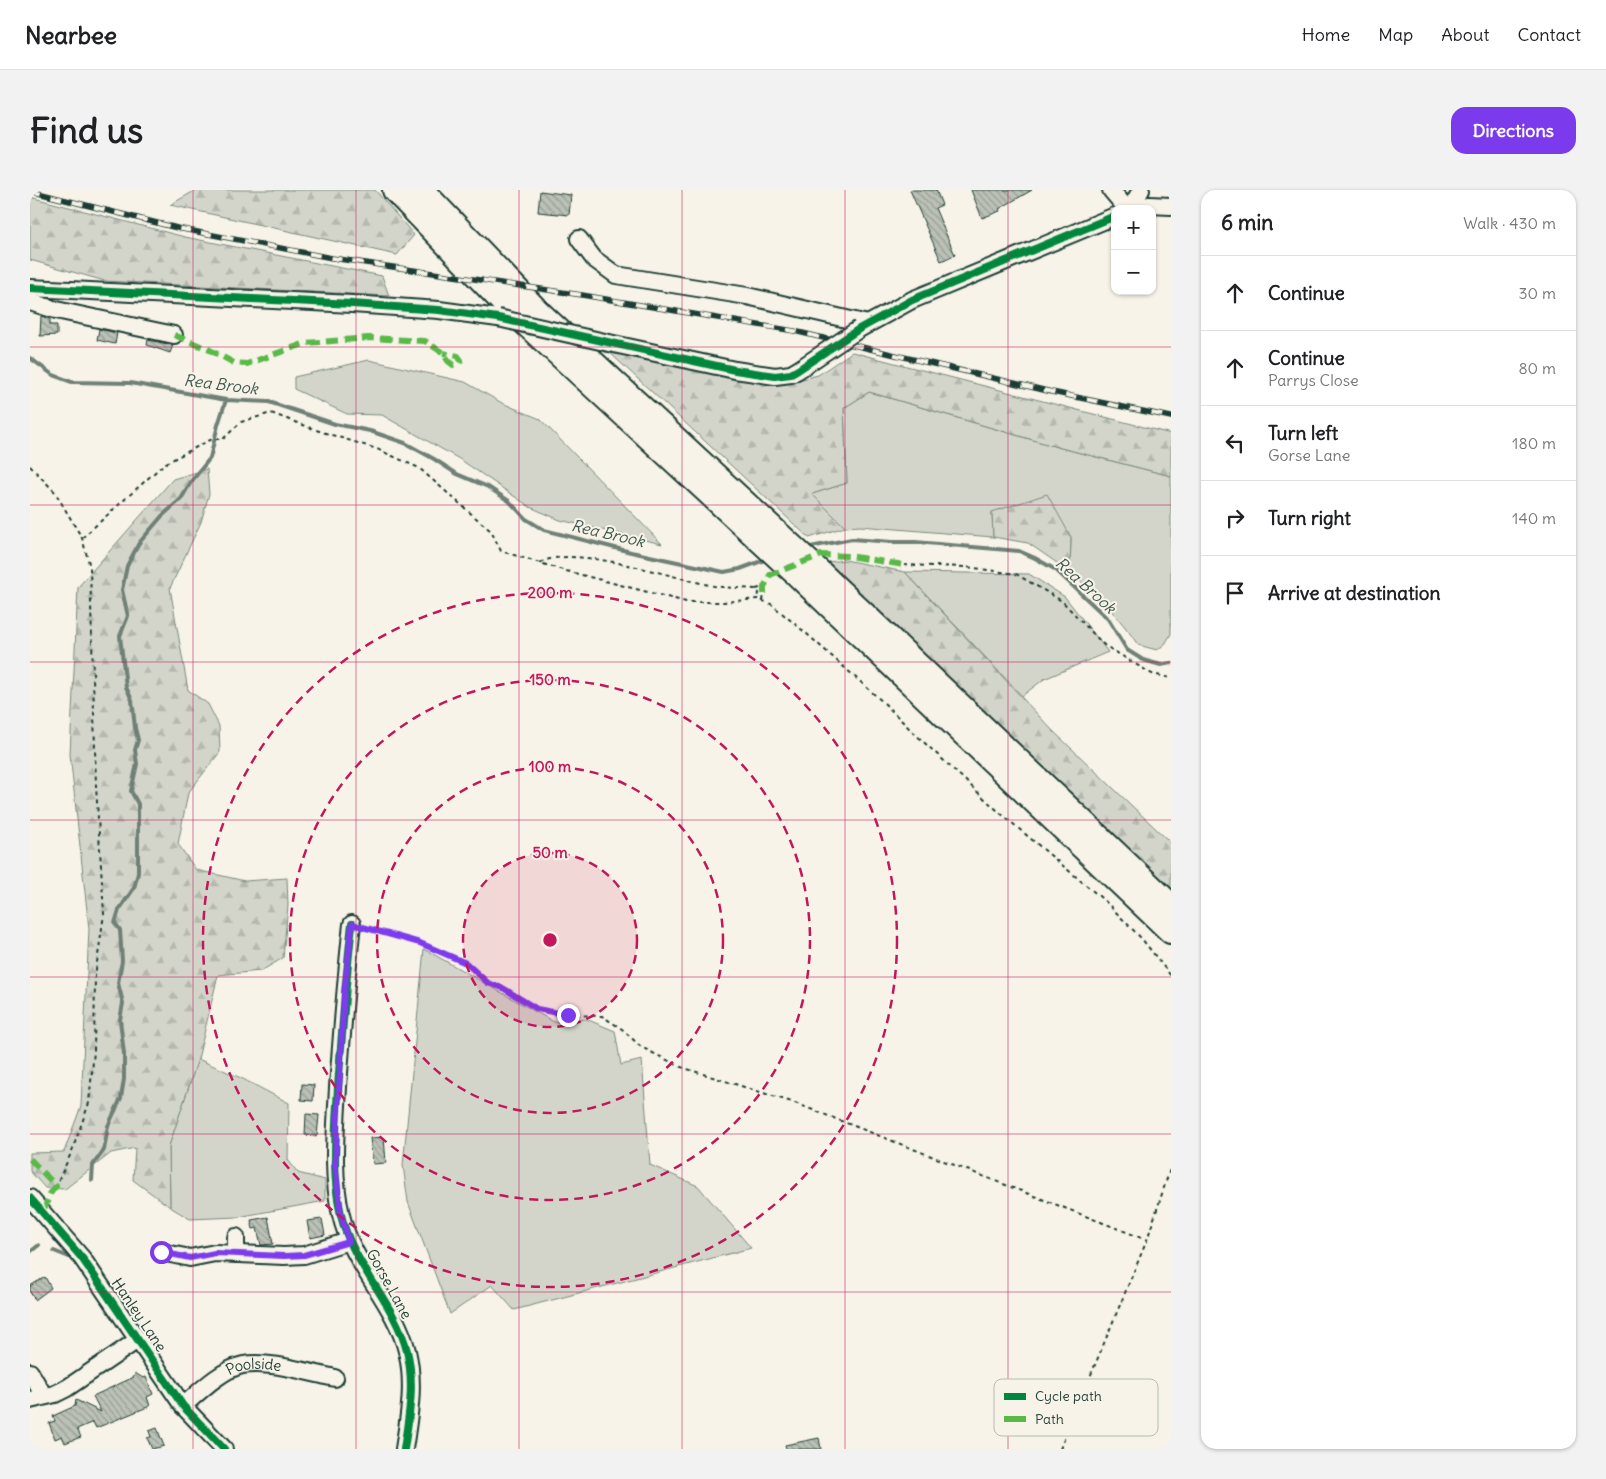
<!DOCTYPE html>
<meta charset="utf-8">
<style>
body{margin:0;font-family:Delius,sans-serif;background:#f2f2f2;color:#202124}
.controls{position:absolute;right:15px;top:15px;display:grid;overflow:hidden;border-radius:10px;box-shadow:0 1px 4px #0004}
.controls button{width:45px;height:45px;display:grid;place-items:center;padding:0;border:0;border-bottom:1px solid #e0e0e0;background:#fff;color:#202124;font:25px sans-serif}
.stop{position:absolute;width:15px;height:15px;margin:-11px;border:4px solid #7c3aed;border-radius:50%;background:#fff}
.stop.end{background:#7c3aed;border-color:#fff;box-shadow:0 1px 5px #0008}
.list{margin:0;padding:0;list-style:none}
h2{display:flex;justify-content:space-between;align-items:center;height:65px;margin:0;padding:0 20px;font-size:21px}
h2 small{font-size:16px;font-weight:400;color:#757577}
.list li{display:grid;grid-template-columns:32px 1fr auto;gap:15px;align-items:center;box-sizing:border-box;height:75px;padding:0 20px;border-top:1px solid #e0e0e0}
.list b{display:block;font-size:19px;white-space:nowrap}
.list p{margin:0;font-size:16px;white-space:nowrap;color:#757577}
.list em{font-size:16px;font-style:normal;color:#757577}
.icon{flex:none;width:28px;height:28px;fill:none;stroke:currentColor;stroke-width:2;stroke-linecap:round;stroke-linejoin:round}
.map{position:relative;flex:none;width:1141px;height:1259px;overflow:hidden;border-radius:15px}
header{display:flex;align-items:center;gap:30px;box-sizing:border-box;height:70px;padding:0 25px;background:#fff;border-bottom:1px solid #e0e0e0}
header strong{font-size:24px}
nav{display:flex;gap:28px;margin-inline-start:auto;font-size:18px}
.intro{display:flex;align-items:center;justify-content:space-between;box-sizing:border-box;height:120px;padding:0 30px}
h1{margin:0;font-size:35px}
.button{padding:12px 22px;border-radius:15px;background:#7c3aed;color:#fff;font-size:18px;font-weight:700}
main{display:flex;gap:30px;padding:0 30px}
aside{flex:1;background:#fff;border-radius:15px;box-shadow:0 1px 4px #0004}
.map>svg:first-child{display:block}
.green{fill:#d3d5ca;stroke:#79897f}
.forest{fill:url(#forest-firs);stroke:#79897f}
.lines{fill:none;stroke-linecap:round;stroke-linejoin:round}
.stream{stroke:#6f8077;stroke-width:4}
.building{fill:url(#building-back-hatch);stroke:#1f3d34}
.minor-casing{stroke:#1f3d34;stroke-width:20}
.highway-casing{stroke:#1f3d34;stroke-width:28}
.path{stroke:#1f3d34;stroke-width:2;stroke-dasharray:4 4;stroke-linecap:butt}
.minor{stroke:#f7f3e8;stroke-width:16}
.highway{stroke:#f7f3e8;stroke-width:24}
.rail-casing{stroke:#1f3d34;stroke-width:5.5}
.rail{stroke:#f7f3e8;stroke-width:4;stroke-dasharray:11;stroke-linecap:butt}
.minor-bridge-casing{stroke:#1f3d34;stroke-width:20;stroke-linecap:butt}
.minor-bridge{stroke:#f7f3e8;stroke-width:16}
.quiet{stroke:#58b947;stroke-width:6;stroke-dasharray:12 6;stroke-linecap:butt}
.cycleway-casing{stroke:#f7f3e8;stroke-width:11}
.cycleway{stroke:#00873e;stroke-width:8}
.route{stroke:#7c3aed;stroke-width:6}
.grid{fill:none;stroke:#c2185b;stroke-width:1;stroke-opacity:0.55}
.ring{fill:none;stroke:#c2185b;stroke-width:2.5;stroke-dasharray:9 6}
.labels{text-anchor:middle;stroke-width:4;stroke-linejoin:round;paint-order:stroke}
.street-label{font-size:15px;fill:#1f3d34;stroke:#f7f3e8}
.water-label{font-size:16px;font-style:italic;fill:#405950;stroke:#f7f3e8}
.key{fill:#f7f3e8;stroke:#b6bcb2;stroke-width:1}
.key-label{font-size:14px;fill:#1f3d34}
.centre{fill:#c2185b;stroke:#f7f3e8;stroke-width:2.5}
.ring-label{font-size:15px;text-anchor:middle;font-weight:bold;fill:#c2185b;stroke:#f7f3e8;stroke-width:4;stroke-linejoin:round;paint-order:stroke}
</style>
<header>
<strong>Nearbee</strong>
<nav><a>Home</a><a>Map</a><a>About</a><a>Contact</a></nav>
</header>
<div class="intro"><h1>Find us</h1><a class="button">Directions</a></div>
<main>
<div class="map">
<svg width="1141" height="1259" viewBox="0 0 1141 1259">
<defs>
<pattern id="forest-firs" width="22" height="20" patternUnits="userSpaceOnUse" patternTransform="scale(1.25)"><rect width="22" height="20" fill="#d3d5ca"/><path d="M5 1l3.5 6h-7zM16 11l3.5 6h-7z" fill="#b5b8ae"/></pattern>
<pattern id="building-back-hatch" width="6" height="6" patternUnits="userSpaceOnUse" patternTransform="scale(1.25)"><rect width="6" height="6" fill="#bbc1b6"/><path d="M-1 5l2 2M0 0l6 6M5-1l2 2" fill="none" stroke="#979e95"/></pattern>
</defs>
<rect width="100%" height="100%" fill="#f7f3e8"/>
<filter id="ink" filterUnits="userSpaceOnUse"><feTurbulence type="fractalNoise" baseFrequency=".02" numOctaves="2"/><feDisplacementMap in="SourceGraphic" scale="10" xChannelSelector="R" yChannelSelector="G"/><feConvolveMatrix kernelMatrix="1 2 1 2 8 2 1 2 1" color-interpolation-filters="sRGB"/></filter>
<g filter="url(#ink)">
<path class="green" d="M339 170 435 192 472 213 510 229 632 354 530 330 500 317 431 270 352 225 317 224 264 199V187Z
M839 202 1027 257 1141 286V444L1135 454 1127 460 1108 455C1090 427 1066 404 1040 382L1041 347 962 322 963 347 830 336 815 337 782 304 817 293 814 218Z
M875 382 999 384 1035 407 1078 462 1014 489 992 506Z
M394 759 524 832 556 829 585 841 591 875 612 870 620 975 668 996 721 1058 484 1120 462 1095 420 1124 378 1012 373 975Z
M168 869 211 888 259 913 258 970 268 983 295 990V1011L208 1027 160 1029 140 1017 139 956Z"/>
<path class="forest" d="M166 0H345L384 45 367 65 140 15Z
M0 7 155 47 352 86 359 106 75 91 0 70Z
M579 162 743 192 765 191 788 185 822 162 1141 244V286L1027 257 839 202 814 218 817 293 782 304 815 337 779 348Z
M177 279 179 304 171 332 140 398 158 500 178 514 189 536 190 562 158 603 148 654 166 680 215 691 257 688 258 715 253 768 231 781 188 785 168 869 139 956 140 1017 103 990 105 958 81 963 35 999 15 998 0 981V963L34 962 51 916 59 739 40 564 48 397 143 289Z
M1017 304 1041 347 1040 382 998 353 963 347 962 322Z
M815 370 875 382 1022 540 1141 653V698L798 372Z"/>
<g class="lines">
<path class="stream" d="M0 168 23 185 42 192 100 193 196 210 239 212 305 234 340 241 375 253 404 269 427 284 458 297 479 311 496 329 514 340 601 362 694 382 710 379 737 369
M775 358 822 349 862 352H885L989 361 1005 368 1026 380 1078 429 1097 460 1113 470 1131 475 1141 473
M62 990 63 975 74 960 78 936 91 908 94 889V864L90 830 93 813 88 793 92 771 90 740 85 733 89 720 104 698 108 683V614L101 601 107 574 105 560 108 550 105 538 102 510 96 497 90 446 98 426 92 400 97 376 109 353 132 326 151 309 161 292 180 268 188 235 196 210
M24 1061 39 1067
M0 1062 9 1055"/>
</g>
<path class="building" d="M880 0H906L912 15 905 18 925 65 911 71Z
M941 0H1002L969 19 970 21 952 28Z
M510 1 541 5 539 25 508 22Z
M11 126 20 129V135H27V145L10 146Z
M69 139 87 143 85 154 67 150Z
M118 150 143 155 140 163 117 155Z
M272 894 284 895 283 911 271 910Z
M276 924 289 925 287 946 275 945Z
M354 947 356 973 343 974 340 948Z
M238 1027 243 1054 231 1055 227 1038 223 1039 221 1030Z
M292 1029 295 1045 280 1048 277 1031Z
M15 1087 21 1098 5 1110 0 1102V1096Z
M105 1183 113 1188 116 1187 123 1204 117 1207 120 1216 66 1238 63 1232 47 1239 51 1247 35 1253 32 1246 25 1249 19 1233 25 1231 23 1226 45 1216 46 1210 71 1222 63 1206 104 1187Z
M127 1238 134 1256 122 1259 117 1248 121 1247 119 1241Z
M789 1248 791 1259H756L755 1255Z"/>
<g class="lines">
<defs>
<g id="minor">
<path d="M1081 0 1097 19"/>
<path d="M1100 19 1111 0"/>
<path d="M1104 19 1119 15 1141 16"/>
<path d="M549 49 564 69 586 85 717 106 838 134"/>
<path d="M0 98 322 114 409 120 468 128"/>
<path d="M0 112 26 120 144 145"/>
<path d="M829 139 882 110 1085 26"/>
<path d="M579 153 705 180 745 186 761 184 768 180"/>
<path d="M322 734C316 788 312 842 308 897 306 939 301 983 311 1025 322 1075 365 1112 377 1161 385 1194 379 1226 374 1259"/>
<path d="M0 1008 52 1068 153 1216 194 1259"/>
<path d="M131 1062 160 1068 185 1063 254 1066 274 1065 319 1051"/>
<path d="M206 1064V1047"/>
<path d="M0 1182 14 1206"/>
<path d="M0 1210 25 1204 37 1198 109 1149"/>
<path id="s1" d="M153 1216C169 1202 192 1179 213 1175 239 1170 279 1183 305 1188"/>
</g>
<path id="highway" d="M365 0 476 115 768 385 1141 741
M391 0 506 120 787 380 1141 716"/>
</defs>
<use href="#minor" class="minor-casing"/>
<use href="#highway" class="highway-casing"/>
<path class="path" d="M0 276 25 302 52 348 60 377 66 596 74 724 65 786 64 861 59 913 42 961 26 996
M52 348 134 274 182 249H193L211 232 241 223 286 240 347 259 389 278 461 341 471 361 536 381 656 412H694L728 409 741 414 777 444 854 513 883 542 969 622 1076 712 1112 749 1141 786
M510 373C542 353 646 389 684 396 698 398 712 398 726 399L729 403 728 409
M874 375 937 377 986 384 1032 411 1074 455 1122 484 1141 488
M726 399 734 397
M733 411 734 404
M335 738 390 753 436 773 458 793 473 798 507 819 538 825 572 826 592 839 611 857 651 877 765 913 1117 1050
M1030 1259 1117 1050 1141 976"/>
<use href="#minor" class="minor"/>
<use href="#highway" class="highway"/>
<defs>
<path id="rail" d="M0 1 147 38 302 68 552 105 764 141 1022 202 1141 227"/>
</defs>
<use href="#rail" class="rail-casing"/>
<use href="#rail" class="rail"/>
<defs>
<path id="minor-bridge" d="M468 128 579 153
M768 180 829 139"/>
</defs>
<use href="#minor-bridge" class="minor-bridge-casing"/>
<use href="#minor-bridge" class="minor-bridge"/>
<path class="quiet" d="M144 145 178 159 204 173 217 174 276 153 339 148 395 151 413 163 418 171 423 175 429 174 431 170 428 166 413 163
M734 404V397L740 385 791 365 819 366 874 375
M0 969 26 996 20 1004 13 1022"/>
<defs>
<path id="cycleway" d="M0 98 322 114 409 120 468 128 705 180 745 186 761 184 768 180 829 139 882 110 1085 26
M322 734C316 788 312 842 308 897 306 939 301 983 311 1025 322 1075 365 1112 377 1161 385 1194 379 1226 374 1259
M0 1008 52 1068 153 1216 194 1259"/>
</defs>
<use href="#cycleway" class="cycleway-casing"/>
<use href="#cycleway" class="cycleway"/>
</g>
</g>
<g class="lines" filter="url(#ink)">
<path class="route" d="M131 1062 160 1068 185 1063 254 1066 274 1065 319 1052 311 1025 305 974 314 804 322 734 390 753 436 773 458 793 473 798 507 819 538 825"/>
</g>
<path class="grid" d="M163 0V1259M326 0V1259M489 0V1259M652 0V1259M815 0V1259M978 0V1259M0 157H1141M0 315H1141M0 472H1141M0 630H1141M0 787H1141M0 944H1141M0 1102H1141"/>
<circle cx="520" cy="750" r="87" fill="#c2185b" fill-opacity=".12"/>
<g class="ring">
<circle cx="520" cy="750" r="87"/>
<circle cx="520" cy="750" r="173"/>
<circle cx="520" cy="750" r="260"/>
<circle cx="520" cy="750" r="347"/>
</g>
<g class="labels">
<g class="street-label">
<text transform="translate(359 1094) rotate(61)" y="5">Gorse Lane</text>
<text transform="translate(109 1125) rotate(56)" y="5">Hanley Lane</text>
<text dy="5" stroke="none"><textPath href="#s1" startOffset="84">Poolside</textPath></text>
</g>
<g class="water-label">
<text transform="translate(191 194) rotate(7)" y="6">Rea Brook</text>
<text transform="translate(578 343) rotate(13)" y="6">Rea Brook</text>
<text transform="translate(1056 395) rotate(42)" y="6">Rea Brook</text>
</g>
</g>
<rect x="964" y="1189" width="164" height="57" rx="8" class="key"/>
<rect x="974" y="1203" width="22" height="7" fill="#00873e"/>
<rect x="974" y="1226" width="22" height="6" fill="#58b947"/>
<g class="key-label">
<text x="1005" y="1211">Cycle path</text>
<text x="1005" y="1234">Path</text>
</g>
<circle cx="520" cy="750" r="8" class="centre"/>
<g class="ring-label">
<text x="520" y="408">200 m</text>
<text x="520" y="495">150 m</text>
<text x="520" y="582">100 m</text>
<text x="520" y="668">50 m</text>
</g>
</svg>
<div class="controls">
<button>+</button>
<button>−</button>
</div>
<div class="stop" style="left:131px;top:1062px"></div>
<div class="stop end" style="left:538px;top:825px"></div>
</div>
<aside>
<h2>6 min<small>Walk · 430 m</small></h2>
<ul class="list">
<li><svg class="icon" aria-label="ahead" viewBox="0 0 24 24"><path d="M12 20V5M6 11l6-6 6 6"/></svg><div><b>Continue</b></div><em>30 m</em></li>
<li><svg class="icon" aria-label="ahead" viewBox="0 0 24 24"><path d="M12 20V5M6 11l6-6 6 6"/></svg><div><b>Continue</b><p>Parrys Close</p></div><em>80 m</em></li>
<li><svg class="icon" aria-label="left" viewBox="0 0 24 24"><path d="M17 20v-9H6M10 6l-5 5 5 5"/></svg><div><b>Turn left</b><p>Gorse Lane</p></div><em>180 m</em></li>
<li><svg class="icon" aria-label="right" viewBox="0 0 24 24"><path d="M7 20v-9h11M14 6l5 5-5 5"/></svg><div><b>Turn right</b></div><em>140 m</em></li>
<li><svg class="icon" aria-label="arrive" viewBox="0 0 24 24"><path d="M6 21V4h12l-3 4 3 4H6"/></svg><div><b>Arrive at destination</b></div></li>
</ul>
</aside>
</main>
